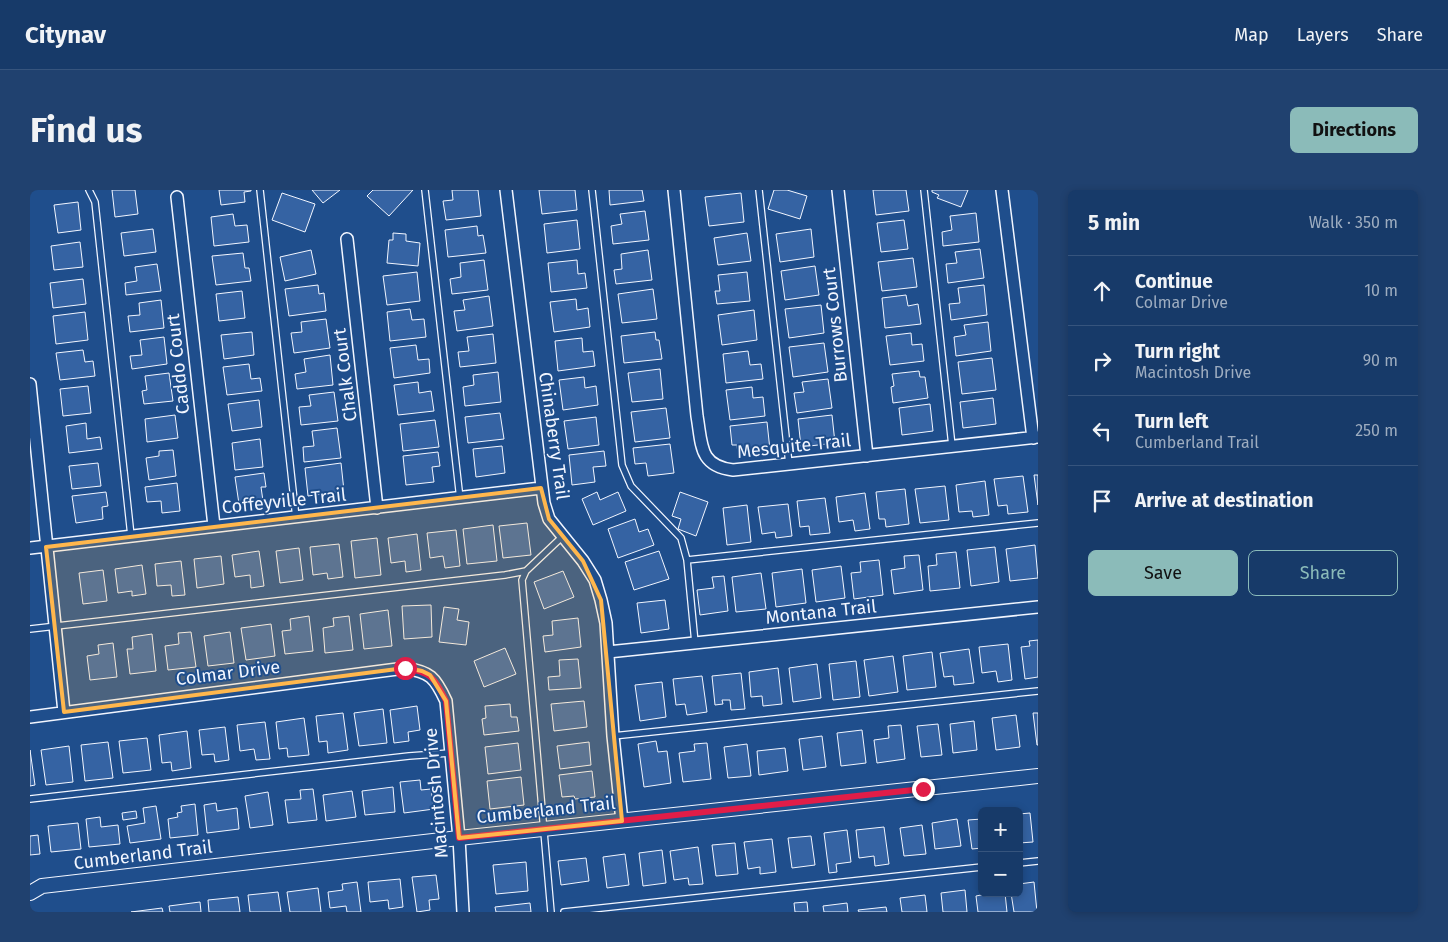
<!DOCTYPE html>
<meta charset="utf-8">
<style>
body{margin:0;font-family:"Fira Sans",sans-serif;background:#20416f;color:#f1f3f6}
.controls{position:absolute;right:15px;bottom:15px;display:grid;overflow:hidden;border-radius:8px;box-shadow:0 2px 8px #0003}
.controls button{width:45px;height:45px;display:grid;place-items:center;padding:0;border:0;border-bottom:1px solid #36547d;background:#173a69;color:#f1f3f6;font:25px sans-serif}
.stop{position:absolute;width:15px;height:15px;margin:-11px;border:4px solid #e11d48;border-radius:50%;background:#fff}
.stop.end{background:#e11d48;border-color:#fff;box-shadow:0 1px 5px #0008}
.list{margin:0;padding:0;list-style:none}
h2{display:flex;justify-content:space-between;align-items:center;height:65px;margin:0;padding:0 20px;font-size:21px}
h2 small{font-size:16px;font-weight:400;color:#9eadc0}
.list li{display:grid;grid-template-columns:32px 1fr auto;gap:15px;align-items:center;box-sizing:border-box;height:70px;padding:0 20px;border-top:1px solid #36547d}
.list b{display:block;font-size:19px;white-space:nowrap}
.list p{margin:0;font-size:16px;white-space:nowrap;color:#9eadc0}
.list em{font-size:16px;font-style:normal;color:#9eadc0}
.actions{display:flex;gap:10px;padding:15px 20px}
.actions a{flex:1;padding:11px 0;border:1px solid #8bbbb9;border-radius:8px;text-align:center;font-size:18px;color:#8bbbb9}
.actions .main{background:#8bbbb9;color:#111}
.icon{flex:none;width:28px;height:28px;fill:none;stroke:currentColor;stroke-width:2;stroke-linecap:round;stroke-linejoin:round}
.map{position:relative;flex:none;width:1008px;height:722px;overflow:hidden;border-radius:8px}
header{display:flex;align-items:center;gap:30px;box-sizing:border-box;height:70px;padding:0 25px;background:#173a69;border-bottom:1px solid #36547d}
header strong{font-size:24px}
nav{display:flex;gap:28px;margin-inline-start:auto;font-size:18px}
.intro{display:flex;align-items:center;justify-content:space-between;box-sizing:border-box;height:120px;padding:0 30px}
h1{margin:0;font-size:35px}
.button{padding:12px 22px;border-radius:8px;background:#8bbbb9;color:#111;font-size:18px;font-weight:700}
main{display:flex;gap:30px;padding:0 30px}
aside{flex:1;background:#173a69;border-radius:8px;box-shadow:0 2px 8px #0003}
.map>svg:first-child{display:block}
.building{fill:#3563a3;stroke:#f2f6ff}
.lines{fill:none;stroke-linecap:round;stroke-linejoin:round}
.service-casing{stroke:#f2f6ff;stroke-width:8}
.minor-casing{stroke:#f2f6ff;stroke-width:14}
.tertiary-casing{stroke:#f2f6ff;stroke-width:16}
.service{stroke:#1f4e8c;stroke-width:5.5}
.minor{stroke:#1f4e8c;stroke-width:11}
.tertiary{stroke:#1f4e8c;stroke-width:14}
.route{stroke:#e11d48;stroke-width:6}
.marked{fill:#ffb74d;fill-opacity:0.2;stroke:#ffb74d;stroke-width:4;stroke-linejoin:round}
.labels{text-anchor:middle;stroke-width:4;stroke-linejoin:round;paint-order:stroke}
.street-label{font-size:18px;fill:#f2f6ff;stroke:#1f4e8c}
</style>
<header>
<strong>Citynav</strong>
<nav><a>Map</a><a>Layers</a><a>Share</a></nav>
</header>
<div class="intro"><h1>Find us</h1><a class="button">Directions</a></div>
<main>
<div class="map">
<svg width="1008" height="722" viewBox="0 0 1008 722">
<rect width="100%" height="100%" fill="#1f4e8c"/>
<path class="building" d="M82 0H105L108 24 85 27Z
M189 0H221V1L214 2 215 12 191 15Z
M282 0H310L293 13Z
M343 0H383L359 26 337 6Z
M422 0H448L451 26 416 30 413 11 423 10Z
M509 0H545L547 20 512 24Z
M579 0H612L614 11 580 15Z
M744 0H757L777 6 770 29 738 19Z
M843 0H876L879 21 846 25Z
M902 0H938L931 17 907 8 909 5 902 2Z
M252 3 285 14 275 42 242 30Z
M711 3 714 32 679 36 675 7Z
M48 12 51 40 28 43 24 15Z
M615 21 619 50 583 54 581 36 592 34 590 24Z
M946 23 949 52 913 56 912 42 922 40 920 26Z
M203 24 205 36 217 35 219 52 184 56 181 27Z
M547 30 550 59 517 63 514 34Z
M874 30 878 59 851 62 847 33Z
M447 36 448 46 453 45 456 63 418 67 415 40Z
M123 39 126 62 94 66 91 43Z
M781 39 784 67 750 72 746 44Z
M363 43 376 44V51L390 53 388 76 357 73 359 50H363Z
M717 43 721 71 688 75 684 48Z
M50 52 53 77 24 80 21 56Z
M950 59 954 88 918 93 916 74 927 73 925 62Z
M281 60 286 84 255 91 250 67Z
M618 60 622 90 586 94 584 80 592 79 591 64Z
M213 63 215 78H219L221 91 186 95 182 66Z
M883 68 887 97 852 101 848 72Z
M454 70 458 100 422 104 420 89 431 87 430 73Z
M547 70 548 84 555 83 557 98 521 102 518 73Z
M127 74 131 101 96 105 95 93 107 91 105 77Z
M785 76 789 105 755 110 751 81Z
M387 82 390 111 357 115 353 86Z
M717 82 720 111 687 114 685 101H690L688 85Z
M53 89 56 114 23 118 20 93Z
M288 95 289 104 294 103 296 121 259 126 255 99Z
M954 95 957 125 921 130 919 114 930 113 928 98Z
M623 99 627 129 592 133 588 104Z
M212 101 215 128 189 131 186 104Z
M876 105 878 116 888 114 891 134 855 138 852 108Z
M459 106 463 136 427 141 424 121 435 120 433 110Z
M546 109 547 120 558 118 560 137 524 142 520 112Z
M131 110 134 138 100 142 98 126 110 125 109 113Z
M791 115 794 143 759 148 755 119Z
M380 119 382 130 394 129 396 147 360 151 357 122Z
M724 120 727 150 692 155 688 125Z
M55 122 58 150 26 154 23 126Z
M296 129 300 158 264 163 261 143 272 142 271 132Z
M958 132 961 161 926 166 924 147 936 145 934 135Z
M222 142 224 165 194 169 191 145Z
M625 142 626 150H629L632 169 594 173 591 146Z
M881 143 882 155 892 154 894 171 860 175 856 146Z
M463 144 466 173 430 177 428 162 439 161 437 147Z
M134 147 137 174 102 179 100 166 112 165 110 150Z
M552 148 553 162 563 161 565 176 528 181 525 151Z
M794 153 798 182 763 187 759 157Z
M386 155 388 170 399 169 400 183 364 188 360 158Z
M53 160 55 172 63 171 65 186 30 190 26 163Z
M718 161 720 175 731 174 733 189 696 193 693 164Z
M300 165 303 195 267 199 265 184 276 182 274 169Z
M962 168 966 200 932 204 928 172Z
M219 174 221 189 230 188 232 201 197 205 193 177Z
M630 179 633 209 602 212 598 183Z
M889 181 890 187H895L898 208 863 213 861 197 864 196 862 184Z
M468 182 471 212 435 216 433 197 444 195 443 185Z
M139 183 143 211 114 214 112 201 117 200 115 186Z
M554 187 555 198 566 196 568 215 533 220 529 190Z
M798 189 802 218 767 223 764 203 774 202 772 192Z
M388 192 389 203 401 201 404 221 368 225 364 195Z
M58 196 61 223 33 226 30 199Z
M722 197 723 208 733 207 735 226 700 230 696 200Z
M304 202 308 231 271 235 269 217 281 216 279 205Z
M963 208 966 234 933 238 930 212Z
M229 210 232 237 202 241 198 214Z
M900 214 903 241 872 245 869 218Z
M636 218 640 248 605 252 601 222Z
M470 223 474 249 438 253 435 227Z
M145 225 148 248 117 252 115 229Z
M802 225 805 253 771 257 768 229Z
M566 227 569 255 538 259 534 231Z
M405 230 409 257 373 261 370 234Z
M737 232 740 260 708 264 707 255H702L700 236Z
M56 233 57 249 70 247 72 259 39 263 36 236Z
M307 238 311 268 274 272 273 257 284 256 282 241Z
M230 249 233 277 205 280 202 253Z
M640 254 644 283 618 286 616 273 605 274 603 258Z
M472 256 475 283 446 287 443 259Z
M143 260 146 286 119 290 116 268 129 266V261Z
M574 261 576 276 563 277 565 292 542 295 539 265Z
M408 262 410 276 402 277 404 292 376 295 373 266Z
M68 273 71 296 42 299 39 276Z
M311 273 314 301 278 306 275 278Z
M234 283 236 297H231L233 311 209 314 205 287Z
M1004 285H1008V315Z
M993 286 998 322 978 324 977 315 968 316 964 289Z
M955 291 959 325 943 327 942 321 929 322 926 295Z
M147 293 150 321 132 323 131 311 117 312 115 297Z
M915 296 919 330 890 333 885 299Z
M875 299 879 334 856 337 855 329H849L846 302Z
M76 302 78 316 72 317 73 329 46 333 42 306Z
M567 302 570 310 588 302 596 321 563 335 552 309Z
M650 302 678 312 666 346 648 339 651 329 642 326Z
M835 303 840 339 825 341 823 330 809 332 806 307Z
M795 308 800 343 780 345 779 336 770 337 767 311Z
M758 314 762 346 746 348 745 342 732 344 728 317Z
M717 315 721 352 697 355 693 318Z
M605 329 609 342 618 339 624 355 588 368 578 339Z
M497 333 501 365 473 368 469 336Z
M463 335 467 371 437 374 433 339Z
M426 340 430 376 415 378 413 366 400 368 397 343Z
M387 344 391 380 376 382 375 371 361 373 358 348Z
M347 348 351 385 325 388 321 351Z
M309 354 313 387 298 389 297 383 283 385 280 357Z
M1005 355 1008 388 980 391 976 359Z
M965 357 969 392 941 396 937 360Z
M269 358 273 390 250 393 246 361Z
M229 361 234 396 221 398 220 385 205 387 202 365Z
M629 361 639 389 604 400 595 372Z
M926 362 930 398 900 401 898 376 907 375 906 364Z
M889 365 893 400 864 404 861 380 875 378 874 366Z
M191 366 194 394 167 398 164 369Z
M849 370 853 405 824 409 821 383 831 382 830 372Z
M151 371 155 405 142 406 141 395 127 396 125 374Z
M112 375 116 404 102 406V401L88 403 85 379Z
M811 376 815 408 786 412 782 380Z
M772 379 776 413 746 417 742 383Z
M73 380 77 411 53 414 49 383Z
M533 381 544 407 514 419 504 392Z
M731 383 736 419 706 422 702 387Z
M694 386 698 421 670 425 667 400 684 398 682 387Z
M635 410 639 439 611 443 607 413Z
M401 415 402 447 374 449 372 416Z
M414 417 429 419 427 430 439 432 436 455 409 452Z
M358 420 362 456 334 459 330 424Z
M279 426 283 461 255 464 252 441 261 440 260 429Z
M319 426 323 460 295 463 293 438 304 436 303 428Z
M548 428 551 457 515 462 513 446 523 445 522 431Z
M241 434 245 466 216 470 211 438Z
M161 442 166 477 138 480 135 456 149 454 148 443Z
M200 442 204 473 178 476 174 446Z
M122 444 126 481 100 484 97 459H103L102 447Z
M1008 450V487L995 489 991 457 1000 456 999 451Z
M83 453 87 487 60 490 57 466 69 464 68 455Z
M978 454 982 490 968 492 966 481 952 483 949 457Z
M475 458 486 484 454 497 444 471Z
M939 459 944 493 924 495 923 486 914 487 910 463Z
M902 462 906 497 877 500 873 466Z
M863 466 868 502 839 506 834 470Z
M548 469 551 498 519 500 518 487 530 486 529 470Z
M826 471 830 507 803 510 799 474Z
M787 474 791 508 763 512 759 478Z
M748 478 752 514 733 516 732 506 721 507 719 482Z
M711 483 715 519 701 520 700 510H692L693 514 685 515 682 486Z
M672 486 677 522 657 525 655 514 646 515 643 489Z
M632 492 636 527 610 531 605 495Z
M554 511 557 537 524 541 521 514Z
M480 514 481 527H487L489 541 454 545 452 529 456 528 455 516Z
M387 516 390 540 378 542 379 551 364 553 360 520Z
M353 519 357 553 329 556 324 523Z
M313 523 318 560 298 563 297 551 289 552 286 526Z
M1003 523H1008V555H1007Z
M986 525 990 557 966 560 962 528Z
M274 528 279 565 258 567 257 558 249 559 246 532Z
M944 531 947 560 923 563 920 534Z
M235 532 240 569 226 570 224 559 210 561 207 535Z
M908 534 912 565 891 567 887 536Z
M871 535 875 569 847 573 844 550 859 548 858 536Z
M195 537 199 570 185 572 184 564 172 565 169 540Z
M832 540 836 573 811 576 807 543Z
M157 541 161 578 142 581 141 572 132 573 129 545Z
M792 546 796 577 773 580 769 549Z
M117 548 121 580 93 583 89 551Z
M626 551 628 562 637 561 641 593 614 597 608 554Z
M78 552 83 588 55 591 51 555Z
M559 552 561 575 530 579 527 556Z
M488 553 491 580 458 584 455 557Z
M677 553 681 589 653 592 649 563 665 561 664 554Z
M717 554 721 586 698 588 694 557Z
M39 556 43 592 16 595 11 560Z
M755 558 758 581 729 585 727 561Z
M0 560 5 595 0 596Z
M562 581 565 607 545 609 544 606 532 607 529 585Z
M491 587 494 615 460 619 457 591Z
M390 590 391 600 401 599 404 619 374 623 370 592Z
M363 597 365 622 335 625 332 601Z
M283 599 287 630 258 633 255 610 271 609 270 600Z
M322 601 326 627 296 631 293 605Z
M238 602 243 635 220 638 215 606Z
M186 613 187 621 207 618 209 639 177 643 174 615Z
M165 614 168 645 140 648 138 629 148 627 147 623 152 622 151 616Z
M126 616 131 649 100 653 97 636 115 633 113 618Z
M106 621 107 628 93 630 92 623Z
M1000 623 1003 652 989 653V624Z
M70 627 71 637 88 635 90 654 59 657 56 629Z
M927 629 931 656 905 659 902 633Z
M952 629V658L942 659 938 630Z
M48 633 51 659 21 662 18 636Z
M892 635 896 664 874 666 870 638Z
M854 637 859 674 845 676 844 666 829 668 826 640Z
M817 640 821 672 806 674 807 682 799 683 794 643Z
M8 645 10 664 0 665V646Z
M781 646 785 675 762 678 758 648Z
M742 649 746 682 730 684V677L718 679 714 652Z
M705 653 708 684 686 686 682 655Z
M668 657 673 694 659 695 658 688 644 690 640 661Z
M632 660 636 693 613 696 609 663Z
M595 664 599 695 577 698 573 667Z
M556 668 559 691 531 695 528 671Z
M496 672 498 701 466 704 463 675Z
M406 685 409 709 399 710 400 720 387 722 382 687Z
M370 689 373 717 359 719 358 710 340 712 338 692Z
M327 692 331 722H317L316 716 300 718 298 702 313 700 312 694Z
M1004 692 1007 722H984L981 703H989V694Z
M288 698 291 722H260L257 702Z
M935 700 937 722H913L911 703Z
M248 702 251 722H220L218 705Z
M961 703H975L977 722H948L946 706Z
M895 705 897 722H872L870 708Z
M208 707 210 722H179L178 710Z
M170 712 171 722H140L139 716Z
M777 712 778 722H765L764 713Z
M500 713 501 722H466L465 717Z
M817 713 818 722H794L793 716Z
M856 717 857 722H829L828 720Z
M132 718 133 722H101Z"/>
<g class="lines">
<defs>
<path id="service" d="M59 0 65 12 101 346
M230 0 266 328
M395 0 430 309
M562 0 592 275 601 296 651 348 657 370 665 453
M729 0 759 274
M894 0 922 256
M657 370 1008 333
M0 439 475 385 496 381
M583 546 1008 501
M0 609 379 566 420 563
M989 673 1008 671
M521 722 492 390 496 381 533 346
M534 722 952 677"/>
<path id="minor" d="M476 0 514 313 519 329 553 371 565 390 571 410 576 433 583 546 592 631
M644 0 667 226C672 255 669 276 703 280L1008 247
M808 0 837 266
M972 0 1003 248
M147 7 184 336
M317 49 347 318
M0 194 34 522
M0 358 511 298
M578 462 1008 417
M0 527 375 478C400 482 405 487 416 511L429 648 433 722"/>
<path id="tertiary" d="M0 703 12 696 429 648 1008 586"/>
</defs>
<use href="#service" class="service-casing"/>
<use href="#minor" class="minor-casing"/>
<use href="#tertiary" class="tertiary-casing"/>
<use href="#service" class="service"/>
<use href="#minor" class="minor"/>
<use href="#tertiary" class="tertiary"/>
</g>
<g class="lines">
<path class="route" d="M375 478C400 482 405 487 416 511L429 648 893 599"/>
</g>
<path class="marked" d="M511 298 519 329 553 371 571 410 592 631 429 648 416 511 400 485 392 481 375 478 34 522 16 357Z"/>
<g class="labels">
<g class="street-label">
<text transform="translate(805 135) rotate(-96)" y="6">Burrows Court</text>
<text transform="translate(148 174) rotate(-96)" y="6">Caddo Court</text>
<text transform="translate(315 185) rotate(-97)" y="6">Chalk Court</text>
<text transform="translate(524 246) rotate(82)" y="6">Chinaberry Trail</text>
<text transform="translate(764 256) rotate(-6)" y="6">Mesquite Trail</text>
<text transform="translate(254 311) rotate(-6)" y="6">Coffeyville Trail</text>
<text transform="translate(791 422) rotate(-6)" y="6">Montana Trail</text>
<text transform="translate(198 483) rotate(-7)" y="6">Colmar Drive</text>
<text transform="translate(406 603) rotate(-95)" y="6">Macintosh Drive</text>
<text transform="translate(516 620) rotate(-6)" y="6">Cumberland Trail</text>
<text transform="translate(113 665) rotate(-7)" y="6">Cumberland Trail</text>
</g>
</g>
</svg>
<div class="controls">
<button>+</button>
<button>−</button>
</div>
<div class="stop" style="left:375px;top:478px"></div>
<div class="stop end" style="left:893px;top:599px"></div>
</div>
<aside>
<h2>5 min<small>Walk · 350 m</small></h2>
<ul class="list">
<li><svg class="icon" aria-label="ahead" viewBox="0 0 24 24"><path d="M12 20V5M6 11l6-6 6 6"/></svg><div><b>Continue</b><p>Colmar Drive</p></div><em>10 m</em></li>
<li><svg class="icon" aria-label="right" viewBox="0 0 24 24"><path d="M7 20v-9h11M14 6l5 5-5 5"/></svg><div><b>Turn right</b><p>Macintosh Drive</p></div><em>90 m</em></li>
<li><svg class="icon" aria-label="left" viewBox="0 0 24 24"><path d="M17 20v-9H6M10 6l-5 5 5 5"/></svg><div><b>Turn left</b><p>Cumberland Trail</p></div><em>250 m</em></li>
<li><svg class="icon" aria-label="arrive" viewBox="0 0 24 24"><path d="M6 21V4h12l-3 4 3 4H6"/></svg><div><b>Arrive at destination</b></div></li>
</ul>
<div class="actions"><a class="main">Save</a><a>Share</a></div>
</aside>
</main>
